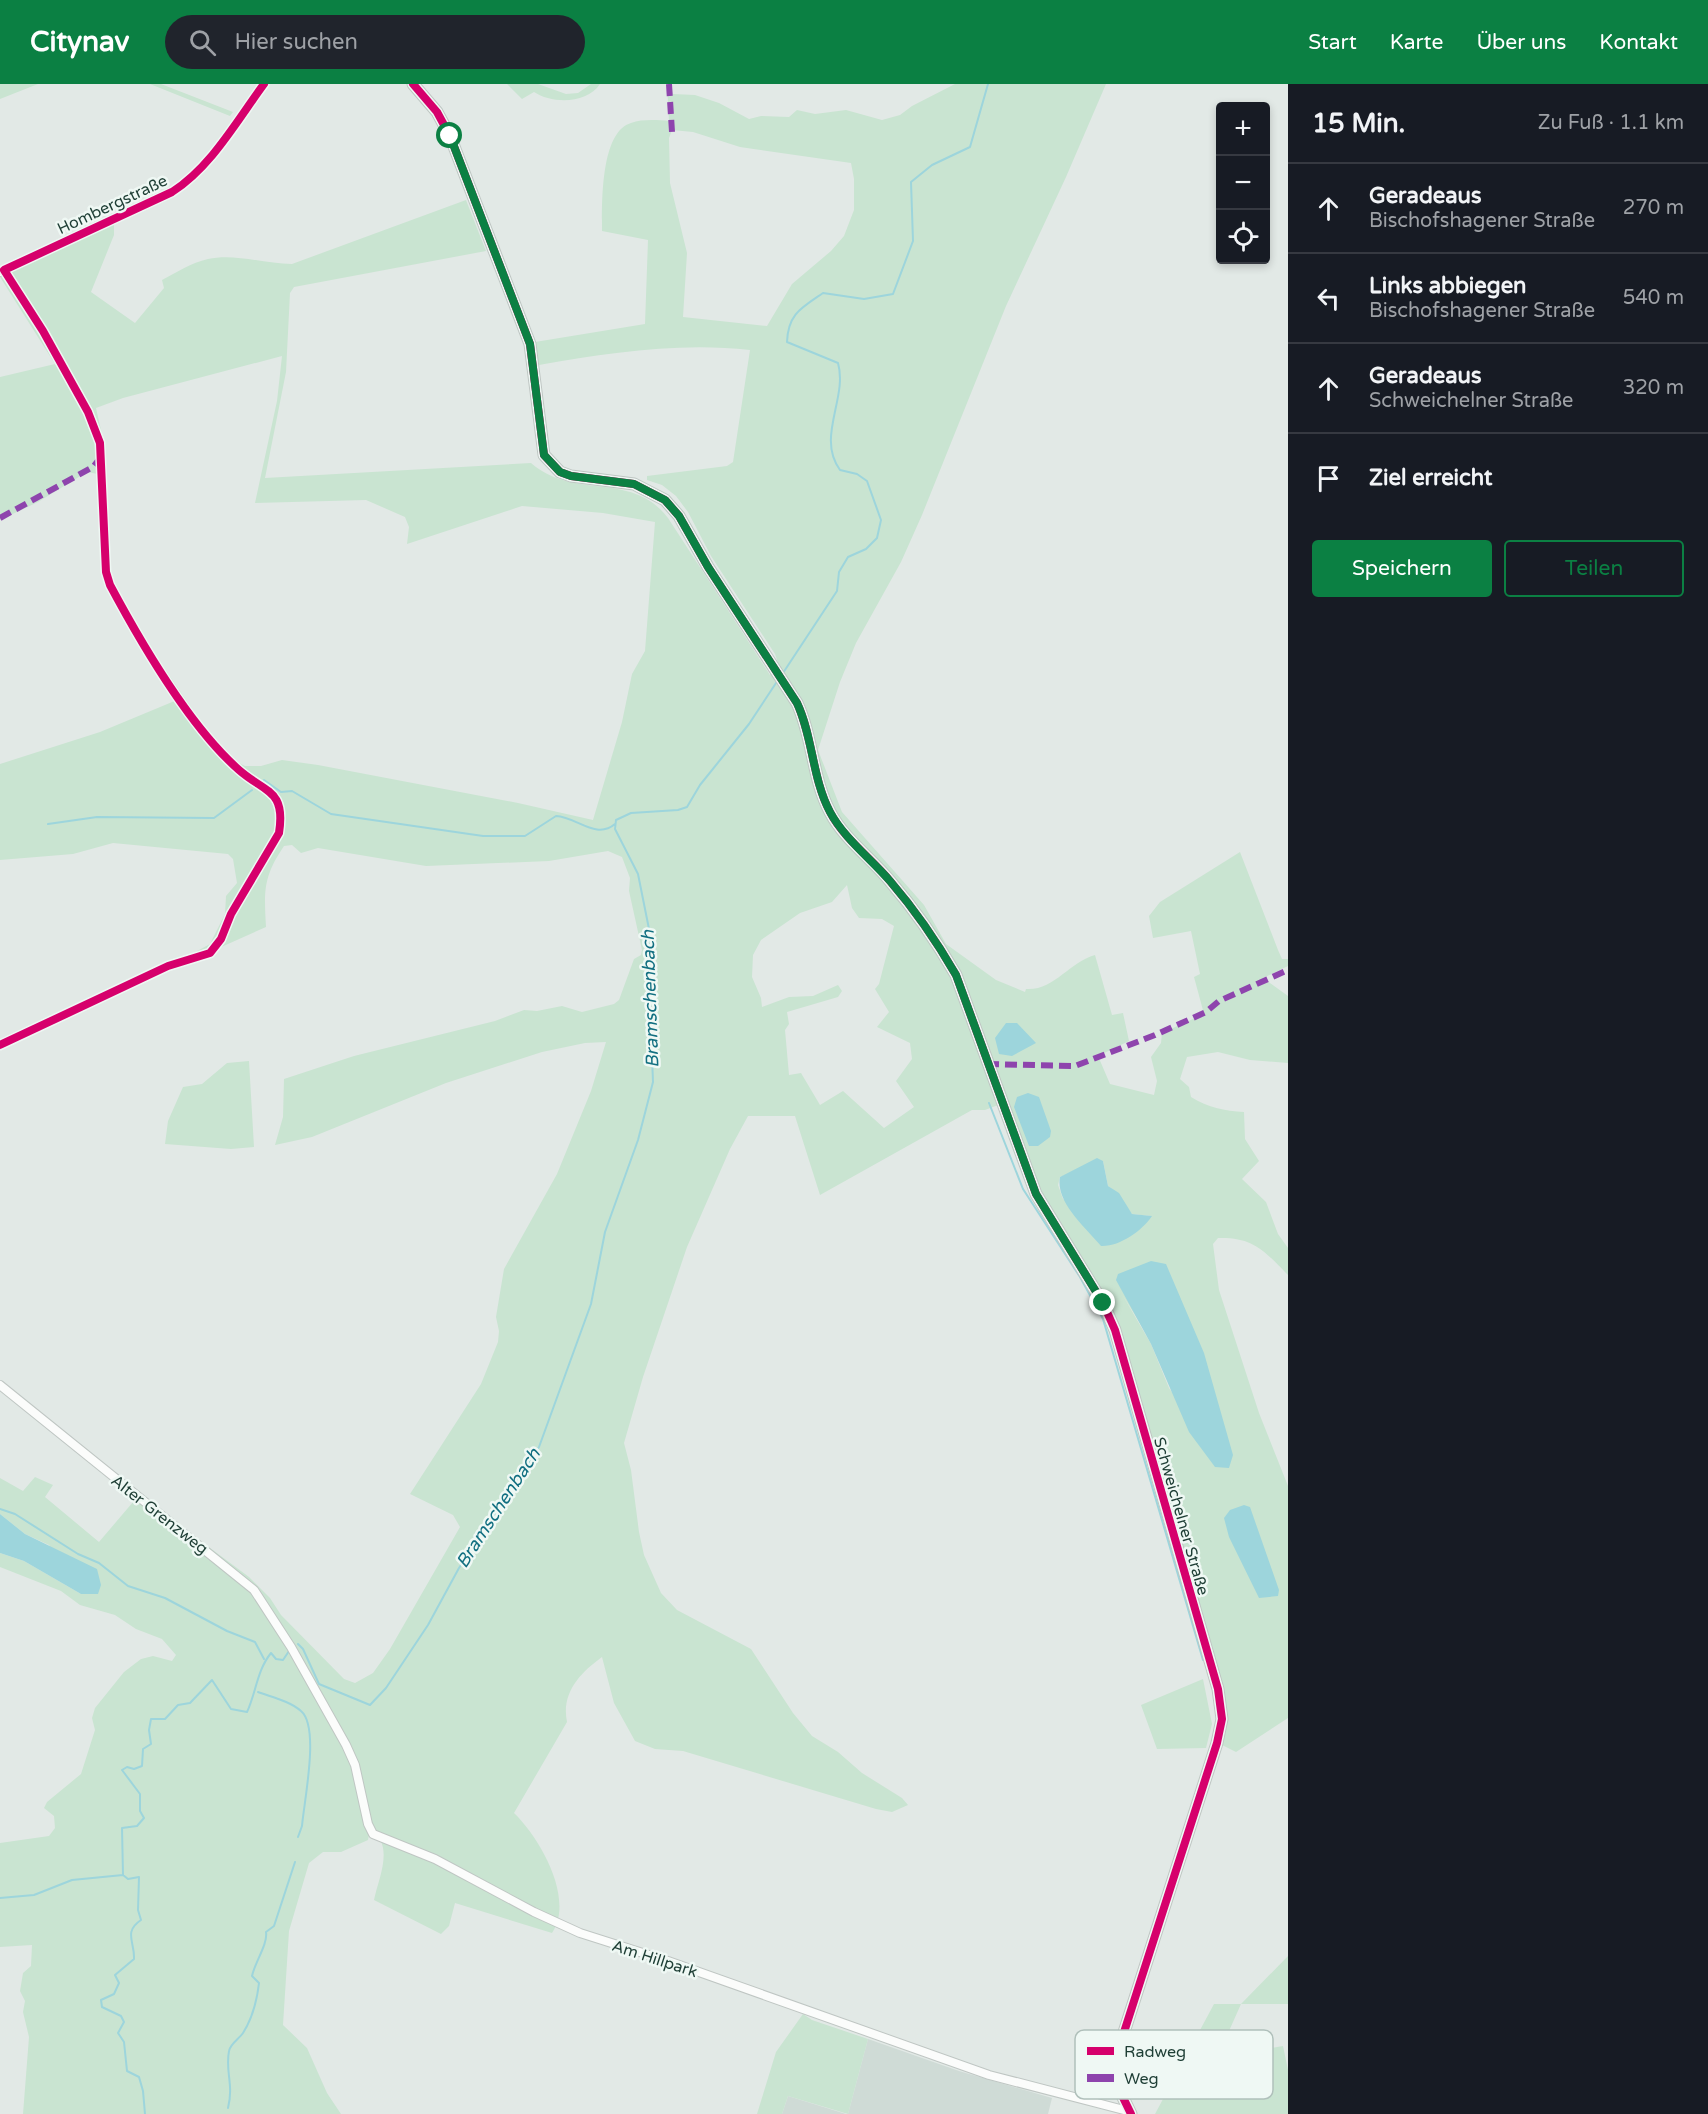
<!DOCTYPE html>
<html lang="de">
<meta charset="utf-8">
<style>
body{margin:0;font-family:"Varela Round",sans-serif;background:#20242c;color:#f1f3f6}
.controls{position:absolute;right:18px;top:18px;display:grid;overflow:hidden;border-radius:6px;box-shadow:0 3px 9px #0003}
.controls button{width:54px;height:54px;display:grid;place-items:center;padding:0;border:0;border-bottom:2px solid #363941;background:#171b24;color:#f1f3f6;font:30px sans-serif}
.stop{position:absolute;width:18px;height:18px;margin:-14px;border:4px solid #0b8043;border-radius:50%;background:#fff}
.stop.end{background:#0b8043;border-color:#fff;box-shadow:0 2px 6px #0008}
.list{margin:0;padding:0;list-style:none}
h2{display:flex;justify-content:space-between;align-items:center;height:78px;margin:0;padding:0 24px;font-size:26px}
h2 small{font-size:20px;font-weight:400;color:#9ea1a6}
.list li{display:grid;grid-template-columns:39px 1fr auto;gap:18px;align-items:center;box-sizing:border-box;height:90px;padding:0 24px;border-top:2px solid #363941}
.list b{display:block;font-size:22px;white-space:nowrap}
.list p{margin:0;font-size:20px;white-space:nowrap;color:#9ea1a6}
.list em{font-size:20px;font-style:normal;color:#9ea1a6}
.actions{display:flex;gap:12px;padding:18px 24px}
.actions a{flex:1;padding:14px 0;border:2px solid #0b8043;border-radius:6px;text-align:center;font-size:21px;color:#0b8043}
.actions .main{background:#0b8043;color:#fff}
.icon{flex:none;width:33px;height:33px;fill:none;stroke:currentColor;stroke-width:2;stroke-linecap:round;stroke-linejoin:round}
.map{position:relative;flex:none;width:1288px;height:2030px;overflow:hidden}
header{display:flex;align-items:center;gap:36px;box-sizing:border-box;height:84px;padding:0 30px;background:#0b8043;color:#fff}
header strong{font-size:28px}
nav{display:flex;gap:33px;margin-inline-start:auto;font-size:21px}
.search{width:420px;height:54px;background:#20242c;display:flex;align-items:center;gap:15px;box-sizing:border-box;padding:0 21px;border-radius:33px;color:#9ea1a6;font-size:22px}
main{display:flex}
aside{flex:1;background:#171b24}
.map>svg:first-child{display:block}
.built{fill:#cfdbd6}
.green{fill:#c9e4d1;fill-rule:evenodd}
.water{fill:#9dd5dc}
.lines{fill:none;stroke-linecap:round;stroke-linejoin:round}
.stream{stroke:#9dd5dc;stroke-width:2}
.minor-casing{stroke:#bfc6c3;stroke-width:10}
.tertiary-casing{stroke:#bfc6c3;stroke-width:13}
.minor{stroke:#fbfcfb;stroke-width:8}
.tertiary{stroke:#fbfcfb;stroke-width:10}
.quiet{stroke:#8e44ad;stroke-width:6;stroke-dasharray:12 6;stroke-linecap:butt}
.cycleway-casing{stroke:#eff8f4;stroke-width:11}
.cycleway{stroke:#d6006c;stroke-width:8}
.route{stroke:#0b8043;stroke-width:8}
.labels{text-anchor:middle;stroke-width:5;stroke-linejoin:round;paint-order:stroke}
.street-label{font-size:16px;fill:#1e3e35;stroke:#eff8f4}
.water-label{font-size:18px;font-style:italic;fill:#116f81;stroke:#eff8f4}
.key{fill:#eff8f4;stroke:#b0c0bb;stroke-width:1.5}
.key-label{font-size:16px;fill:#1e3e35}
</style>
<header>
<strong>Citynav</strong>
<div class="search"><svg class="icon" aria-label="search" viewBox="0 0 24 24"><circle cx="10" cy="10" r="6"/><path d="M15 15l6 6"/></svg>Hier suchen</div>
<nav><a>Start</a><a>Karte</a><a>Über uns</a><a>Kontakt</a></nav>
</header>
<main>
<div class="map">
<svg width="1288" height="2030" viewBox="0 0 1288 2030">
<rect width="100%" height="100%" fill="#e2e9e6"/>
<path class="built" d="M868 1955 959 1987 1052 2014 1048 2030H848Z
M788 2012 846 2030H782Z"/>
<path class="green" d="M0 0H38L0 15Z
M150 0H161L233 28 230 32Z
M507 0H538L566 10 578 9 591 0H600C587 20 552 20 534 8L522 15Z
M667 0H671L673 10 695 11 719 19 749 35 761 32 789 33 797 26 815 30 846 26 882 36 900 31 912 22 955 0H1106L1066 93 1006 222 922 431 901 478 856 559 840 598 818 666 842 728 924 821 946 860 996 896 1025 908 1026 905C1054 907 1069 878 1095 871L1112 931 1123 929 1129 957 1098 972 1110 1000 1154 1011 1157 997 1151 973 1161 959 1162 949 1204 930 1194 893 1200 890 1191 847 1153 854 1149 832 1160 818 1240 768 1278 866 1282 875H1288V882L1263 894 1288 912V979L1250 976 1218 968 1187 973 1180 995 1189 1003 1191 1013C1207 1023 1225 1027 1244 1028L1245 1055 1259 1077 1242 1095 1266 1118 1278 1150 1288 1164V1191C1264 1167 1254 1153 1218 1154L1213 1160 1219 1206 1259 1329 1288 1402V1634L1236 1668 1220 1660 1223 1635 1125 1272 1041 1109 1001 1020 985 1026H972L820 1111 795 1032H748L730 1065 687 1163 643 1293 624 1359 631 1386 639 1448 644 1471 661 1509 677 1526 751 1565 793 1629 812 1652 838 1668 862 1689 902 1714 908 1721 892 1728 876 1725 683 1667 655 1665 635 1657 614 1619 602 1573C580 1589 561 1609 567 1638L514 1729C540 1754 575 1815 552 1849L455 1819 449 1842 441 1850 374 1816C379 1792 395 1761 370 1745L368 1756 341 1768H323L309 1779 289 1847 283 1941 307 1964 327 2009 341 2030H23L29 1953 23 1928 25 1917 20 1907 23 1889 31 1882 32 1861 0 1863V1759L49 1752 55 1744 54 1732 44 1724 47 1718 81 1690 95 1646 92 1634 95 1624 124 1588 141 1575 153 1572 172 1577 176 1571 162 1555 136 1545 115 1531 80 1521 61 1507 0 1483V1469L24 1477 81 1510 49 1461 25 1450 0 1430V1394L23 1407 35 1393 53 1401 45 1413 99 1458 139 1411 249 1493 270 1514 281 1531 344 1595 355 1599 373 1589 390 1565 460 1443 453 1431 410 1410 481 1300 498 1258 499 1247 496 1233 504 1185 557 1090 591 1007 606 958 585 959 542 968 446 999 312 1053 275 1061 283 1033 284 995 354 972 495 937 524 926 537 927 562 922 582 928 614 920 619 916 634 875 641 871 642 866 629 807 630 794 622 773 608 767 549 777 426 782 318 764 301 769 292 761 284 762C263 793 264 807 266 843L219 864 210 871 168 883 210 860 225 830 226 812 237 799 233 775 228 770 113 759 73 770 0 776V680L100 648 177 616C157 585 113 525 104 492 97 462 112 418 98 390L87 388 38 418 0 436V293L55 280 0 193 114 140V151L91 208 135 239 164 204 162 196C177 188 191 179 208 175 235 169 265 180 292 180L466 116 486 167 294 203 290 209 286 288 265 394 531 379C575 417 632 386 668 434L770 591 778 579 775 570 711 472 688 428 676 412 662 401 647 396V392L727 382 733 378 750 266C679 258 608 269 539 281L535 258 645 240 648 156 602 147C602 121 600 48 631 39 642 35 657 36 669 37ZM672 46 693 48 740 63 851 79 854 95V126L844 152 831 167 792 200 767 242 683 233 687 169 670 99 669 54ZM282 272 277 317 255 419 366 416 405 433 409 443 407 460 522 422 603 429 655 438 645 567 632 590 622 638 593 736 518 719 318 681 282 676 261 682H245L231 675 212 654 154 569 113 498 109 477 105 364 96 324 123 314ZM847 801 852 824 859 834 882 835 894 842 879 900 875 905 889 928 877 943 910 959 912 975 896 997 914 1023 884 1044 843 1007 820 1021 801 989 789 991 785 946 789 940 787 928 838 913 842 907 838 901 813 912 789 913 762 923 761 914 752 893 753 871 761 856 800 829 832 818ZM1103 1077 1108 1102C1120 1110 1123 1120 1132 1130L1151 1132 1129 1153 1063 1115 1058 1101 1060 1093ZM1122 1210 1229 1384 1169 1304 1151 1260Z
M249 977 254 1063 231 1065 165 1060 168 1037 183 1003 202 1000 227 979Z
M1203 1595 1212 1640 1206 1664 1157 1665 1141 1621Z
M1288 1872V1920H1241L1225 1956 1259 1968 1260 1966 1283 1962 1288 1986V2030H1155L1214 1920H1241Z
M803 1930 812 1936 868 1955 848 2030 788 2012 782 2030H757L776 1968Z"/>
<path class="water" d="M1006 939H1017L1036 959 1012 972 999 970 995 954Z
M1028 1009 1039 1013 1051 1047 1050 1053 1038 1062H1029L1014 1023 1017 1013Z
M1097 1074 1103 1077 1108 1102 1119 1109 1132 1130 1152 1132C1142 1147 1119 1163 1101 1162 1086 1144 1055 1118 1060 1093Z
M1151 1177 1166 1180 1204 1269 1233 1371 1229 1384 1215 1383 1189 1348 1151 1260 1116 1196 1118 1190Z
M1244 1421 1250 1423 1279 1506 1278 1512 1259 1514 1229 1453 1224 1434 1230 1426Z
M0 1430 25 1450 97 1485 101 1501 98 1510H81L24 1477 0 1469Z"/>
<g class="lines">
<path class="stream" d="M783 589 837 507 839 488 848 473 866 465 877 454 881 436 867 397 857 390 840 386C816 353 848 314 838 279L787 258C788 230 801 224 823 209L864 215 893 210 913 157 911 98 932 81 970 63 988 0
M264 696 281 708 292 707 331 730 483 752H525L556 732C577 733 596 756 615 740
M48 740 97 733 214 734 252 706
M989 1019 1023 1105 1080 1193 1103 1235 1203 1576
M0 1425 15 1430 78 1470 99 1479 128 1502 165 1514 227 1547 255 1558 264 1575
M298 1560 303 1565 319 1600 370 1621 386 1604 428 1541 459 1484 539 1363 591 1220 605 1148 638 1056 653 998 649 894 652 879 650 850 638 790 615 745 616 736 631 729 678 726 687 723 700 701 749 640 778 596
M258 1608C271 1613 290 1617 301 1627 320 1643 304 1717 302 1742L298 1753
M0 1814 34 1811 72 1796 123 1791
M228 2024C234 2000 225 1988 229 1967 230 1960 239 1955 243 1949 252 1935 257 1916 259 1899L252 1892C255 1878 268 1860 266 1848L274 1842 295 1778
M145 2030 143 2007 139 1993 127 1987 124 1958 118 1949 124 1938 121 1932 102 1923 101 1916 114 1910 119 1899 115 1891 134 1875C135 1858 123 1848 141 1836L138 1826 139 1793 128 1795 123 1791 122 1744 137 1742 144 1734 140 1727V1710L122 1686 127 1683 134 1685 142 1682 143 1665 151 1660 149 1646 151 1635H165L178 1621 190 1619 212 1596 231 1625 247 1628C256 1609 257 1586 271 1569L276 1575 283 1576 289 1567"/>
<defs>
<path id="minor" d="M0 188 172 108C211 83 236 38 264 0
M0 1301 254 1506 291 1563 346 1661 355 1681 368 1740 373 1750 435 1775 534 1828 580 1849 668 1877 989 1991 1128 2027"/>
<path id="tertiary" d="M413 0 437 28 450 52 530 260 544 371 560 388 571 392 634 400 665 416 679 432 708 483 797 619C813 653 812 694 830 728 844 755 871 774 890 797 915 826 937 858 956 891L1036 1110 1103 1219 1115 1246 1218 1605 1222 1635 1217 1659 1117 1970V2001L1131 2030"/>
</defs>
<use href="#minor" class="minor-casing"/>
<use href="#tertiary" class="tertiary-casing"/>
<use href="#minor" class="minor"/>
<use href="#tertiary" class="tertiary"/>
<path class="quiet" d="M669 0 672 48
M0 434 93 383 100 374
M987 980 1075 982 1155 951 1206 928 1219 917 1288 886"/>
<defs>
<path id="cycleway" d="M413 0 437 28 450 52 530 260 544 371 560 388 571 392 634 400 665 416 679 432 708 483 797 619C813 653 812 694 830 728 844 755 871 774 890 797 915 826 937 858 956 891L1036 1110 1103 1219 1115 1246 1218 1605 1222 1635 1217 1659 1117 1970V2001L1131 2030
M0 961 168 882 210 869 221 855 231 830 279 749C286 705 265 709 239 686 190 643 141 559 110 501L106 488 100 359 88 328 43 247 4 186 172 108C211 83 236 38 264 0"/>
</defs>
<use href="#cycleway" class="cycleway-casing"/>
<use href="#cycleway" class="cycleway"/>
</g>
<g class="lines">
<path class="route" d="M450 52 530 260 544 371 560 388 571 392 634 400 665 416 679 432 708 483 797 619C813 653 812 694 830 728 844 754 871 775 890 797 915 826 937 858 956 891L1036 1110 1103 1219"/>
</g>
<g class="labels">
<g class="street-label">
<text transform="translate(112 120) rotate(-25)" y="6">Hombergstraße</text>
<text transform="translate(160 1430) rotate(38)" y="6">Alter Grenzweg</text>
<text transform="translate(1182 1432) rotate(74)" y="6">Schweichelner Straße</text>
<text transform="translate(655 1874) rotate(18)" y="6">Am Hillpark</text>
</g>
<g class="water-label">
<text transform="translate(650 915) rotate(-92)" y="6">Bramschenbach</text>
<text transform="translate(498 1424) rotate(-57)" y="6">Bramschenbach</text>
</g>
</g>
<rect x="1075" y="1946" width="198" height="69" rx="9" class="key"/>
<rect x="1087" y="1963" width="27" height="8" fill="#d6006c"/>
<rect x="1087" y="1990" width="27" height="8" fill="#8e44ad"/>
<g class="key-label">
<text x="1124" y="1973">Radweg</text>
<text x="1124" y="2000">Weg</text>
</g>
</svg>
<div class="controls">
<button>+</button>
<button>−</button>
<button><svg class="icon" aria-label="locate" viewBox="0 0 24 24"><circle cx="12" cy="12" r="6"/><path d="M12 2v4M12 18v4M2 12h4M18 12h4"/></svg></button>
</div>
<div class="stop" style="left:450px;top:52px"></div>
<div class="stop end" style="left:1103px;top:1219px"></div>
</div>
<aside>
<h2>15 Min.<small>Zu Fuß · 1.1 km</small></h2>
<ul class="list">
<li><svg class="icon" aria-label="ahead" viewBox="0 0 24 24"><path d="M12 20V5M6 11l6-6 6 6"/></svg><div><b>Geradeaus</b><p>Bischofshagener Straße</p></div><em>270 m</em></li>
<li><svg class="icon" aria-label="left" viewBox="0 0 24 24"><path d="M17 20v-9H6M10 6l-5 5 5 5"/></svg><div><b>Links abbiegen</b><p>Bischofshagener Straße</p></div><em>540 m</em></li>
<li><svg class="icon" aria-label="ahead" viewBox="0 0 24 24"><path d="M12 20V5M6 11l6-6 6 6"/></svg><div><b>Geradeaus</b><p>Schweichelner Straße</p></div><em>320 m</em></li>
<li><svg class="icon" aria-label="arrive" viewBox="0 0 24 24"><path d="M6 21V4h12l-3 4 3 4H6"/></svg><div><b>Ziel erreicht</b></div></li>
</ul>
<div class="actions"><a class="main">Speichern</a><a>Teilen</a></div>
</aside>
</main>
